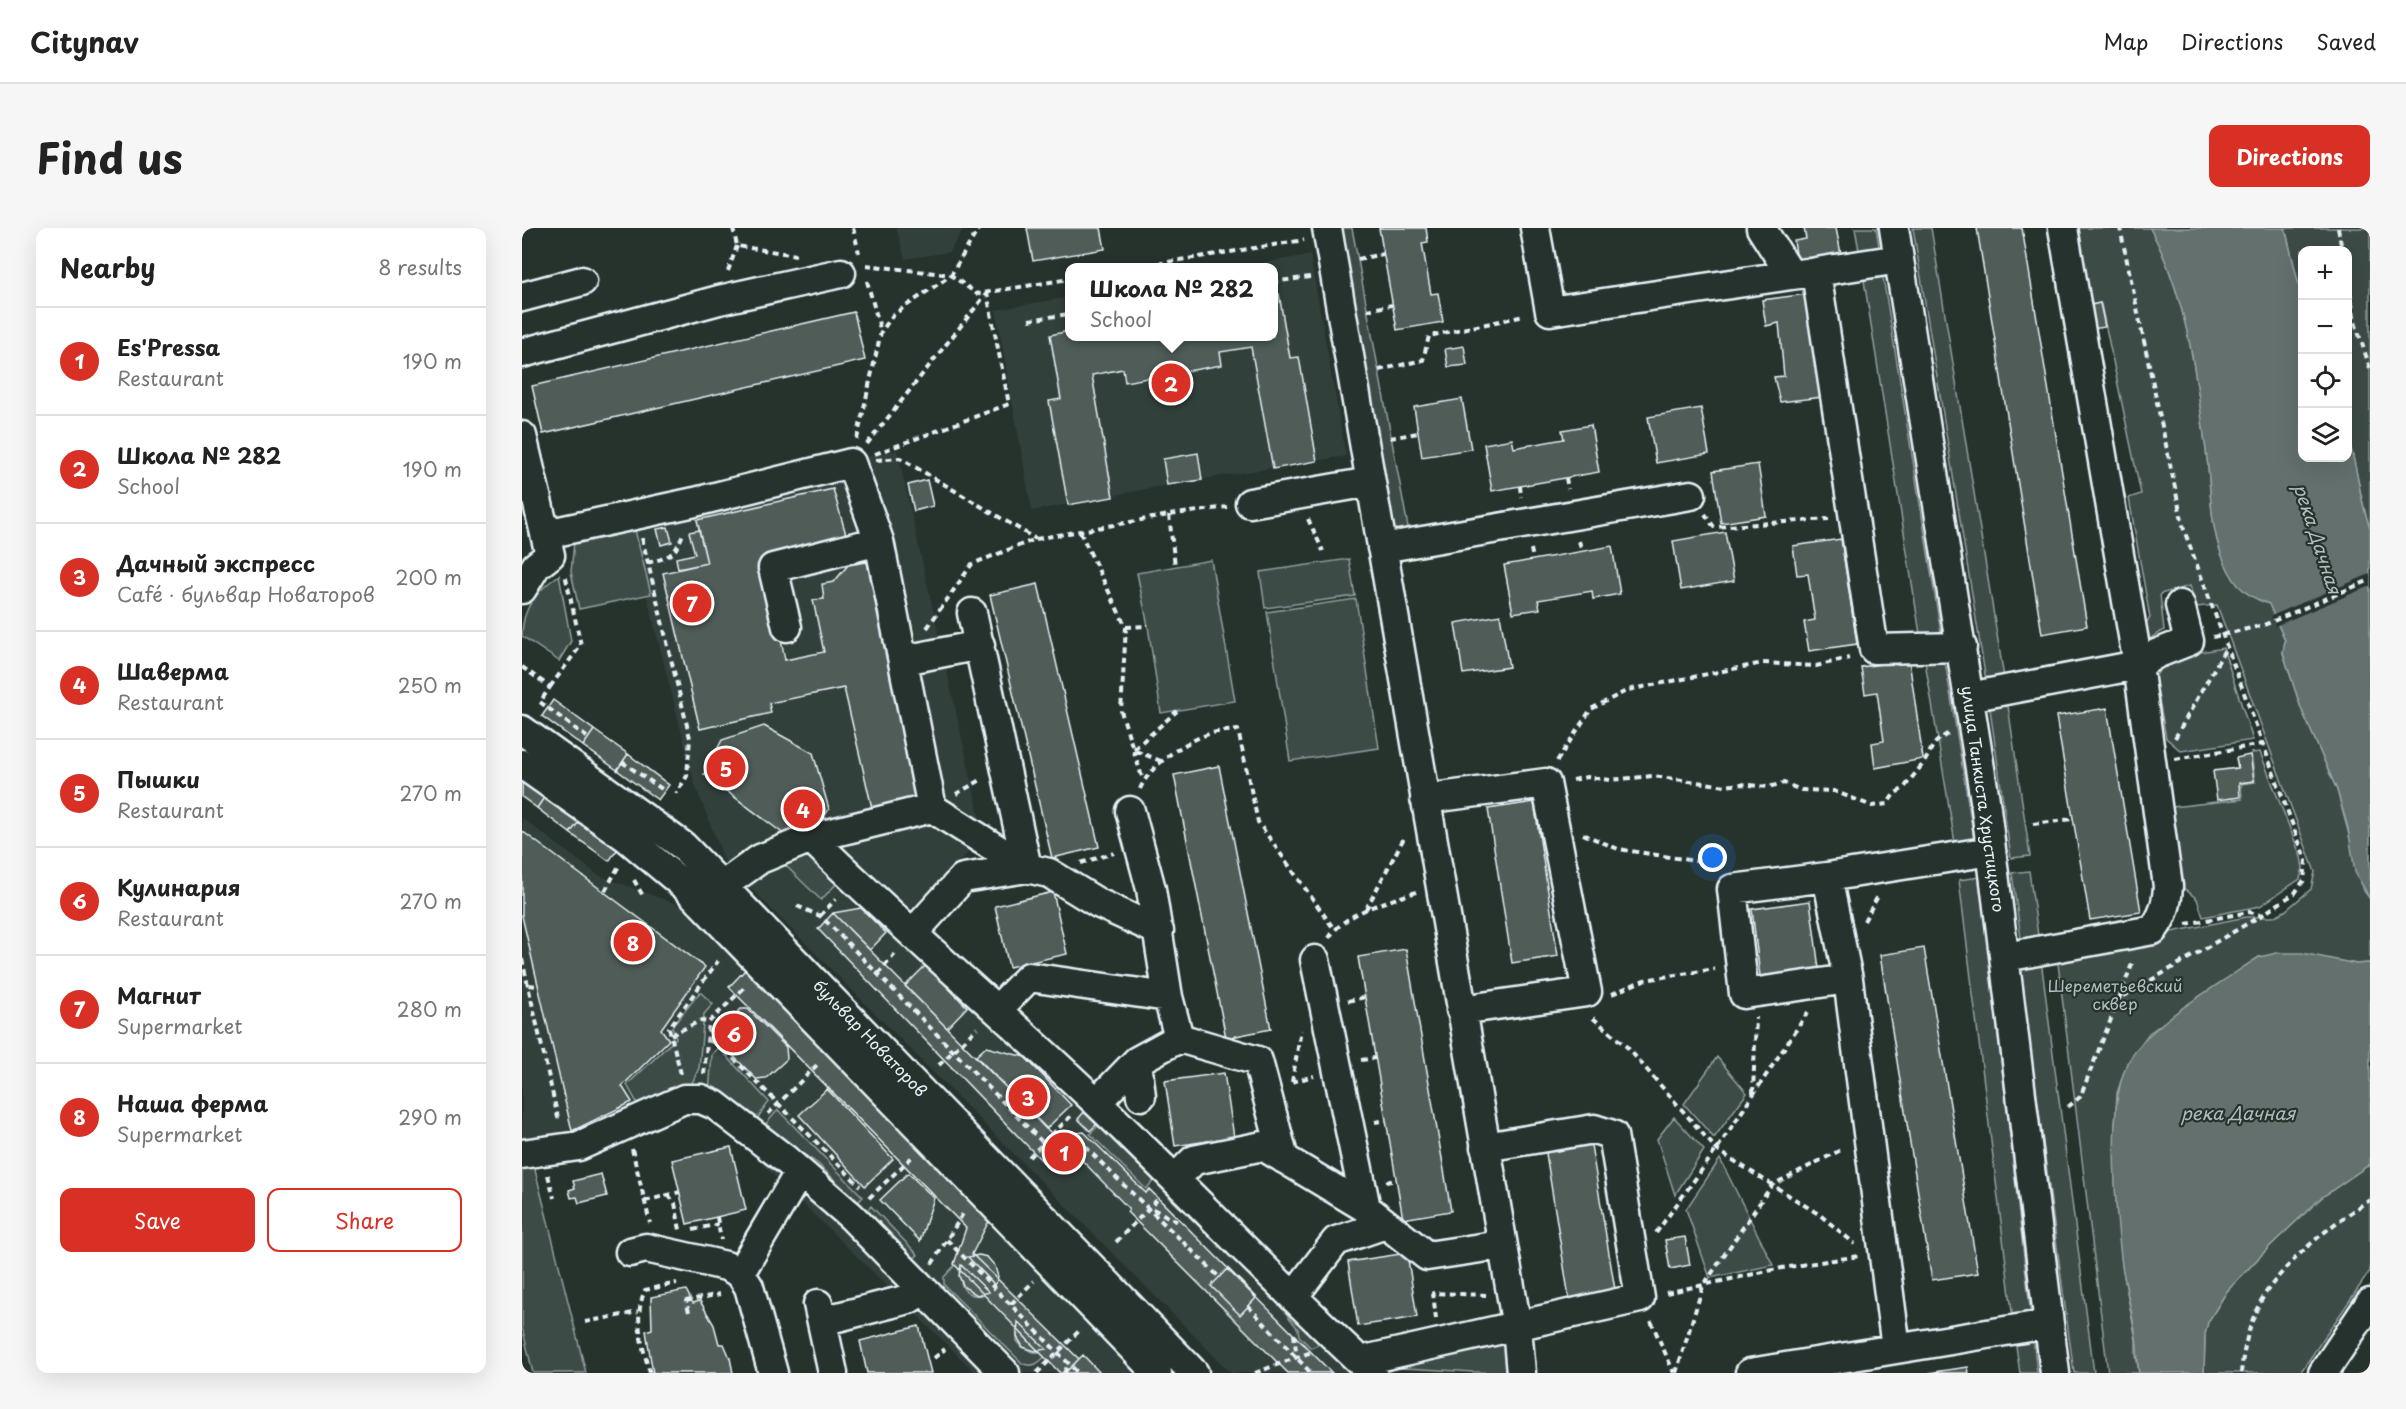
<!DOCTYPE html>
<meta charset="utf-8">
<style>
body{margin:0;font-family:"Playpen Sans",sans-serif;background:#f6f6f6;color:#222}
.controls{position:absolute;right:18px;top:18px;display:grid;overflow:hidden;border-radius:12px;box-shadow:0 6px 24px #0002}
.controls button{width:54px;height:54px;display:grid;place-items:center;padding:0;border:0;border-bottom:2px solid #e0e0e0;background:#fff;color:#222;font:30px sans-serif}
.you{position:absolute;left:1191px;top:630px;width:21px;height:21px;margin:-15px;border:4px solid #fff;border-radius:50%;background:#1a73e8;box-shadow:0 0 0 9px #1a73e833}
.badge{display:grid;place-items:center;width:39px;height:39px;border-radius:50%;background:#d93025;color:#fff;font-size:20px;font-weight:700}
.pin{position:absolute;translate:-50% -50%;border:3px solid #fff;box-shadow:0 2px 6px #0006}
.popup{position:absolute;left:543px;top:35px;width:213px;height:78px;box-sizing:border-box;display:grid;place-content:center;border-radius:12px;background:#fff;filter:drop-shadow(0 2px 4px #0005);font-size:20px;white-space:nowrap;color:#767676}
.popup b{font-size:22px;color:#222}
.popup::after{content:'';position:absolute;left:50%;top:100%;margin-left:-12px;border:12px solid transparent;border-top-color:#fff}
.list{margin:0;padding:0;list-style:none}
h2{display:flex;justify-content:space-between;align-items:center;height:78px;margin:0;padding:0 24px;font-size:26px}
h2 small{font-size:20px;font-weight:400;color:#767676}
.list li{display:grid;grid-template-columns:39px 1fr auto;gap:18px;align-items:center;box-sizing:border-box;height:108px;padding:0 24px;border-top:2px solid #e0e0e0}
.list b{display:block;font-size:22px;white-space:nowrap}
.list p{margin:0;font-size:20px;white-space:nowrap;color:#767676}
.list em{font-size:20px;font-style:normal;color:#767676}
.actions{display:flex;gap:12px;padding:18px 24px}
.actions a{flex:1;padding:14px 0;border:2px solid #d93025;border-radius:12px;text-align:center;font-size:21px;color:#d93025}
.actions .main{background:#d93025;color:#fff}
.icon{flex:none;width:33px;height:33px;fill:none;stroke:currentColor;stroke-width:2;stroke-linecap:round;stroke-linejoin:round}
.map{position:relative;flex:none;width:1848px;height:1145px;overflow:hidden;border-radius:12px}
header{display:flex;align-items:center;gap:36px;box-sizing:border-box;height:84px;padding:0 30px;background:#fff;border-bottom:2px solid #e0e0e0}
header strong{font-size:28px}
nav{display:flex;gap:33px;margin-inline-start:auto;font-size:21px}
.intro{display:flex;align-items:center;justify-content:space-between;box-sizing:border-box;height:144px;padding:0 36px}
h1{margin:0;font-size:42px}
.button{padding:15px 27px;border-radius:12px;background:#d93025;color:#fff;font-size:21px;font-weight:700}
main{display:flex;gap:36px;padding:0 36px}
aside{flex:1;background:#fff;border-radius:12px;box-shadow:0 6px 24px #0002}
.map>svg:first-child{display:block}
.built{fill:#333f3a}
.green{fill:#3e4b47;stroke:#939ea0;stroke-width:1.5}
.water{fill:#636f6d;stroke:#98a3a5;stroke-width:1.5}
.pier{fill:#26332d}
.building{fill:#505c59;stroke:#e8f1f8;stroke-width:1.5}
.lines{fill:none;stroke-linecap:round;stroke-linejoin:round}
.minor-casing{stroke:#e8f1f8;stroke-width:33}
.path{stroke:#e8f1f8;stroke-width:4;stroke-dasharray:6 4.5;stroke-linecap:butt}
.minor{stroke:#26332d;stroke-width:28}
.labels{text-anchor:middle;stroke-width:4.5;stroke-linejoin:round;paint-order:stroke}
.street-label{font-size:16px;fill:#e8f1f8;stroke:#26332d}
.park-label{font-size:16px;fill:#b5bfc3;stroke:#26332d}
.water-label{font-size:18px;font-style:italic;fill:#b3bdc0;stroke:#26332d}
</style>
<header>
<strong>Citynav</strong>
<nav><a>Map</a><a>Directions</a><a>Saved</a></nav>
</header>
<div class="intro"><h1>Find us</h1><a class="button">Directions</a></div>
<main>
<aside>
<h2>Nearby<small>8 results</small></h2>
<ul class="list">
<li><span class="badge">1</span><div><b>Es'Pressa</b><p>Restaurant</p></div><em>190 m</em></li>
<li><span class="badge">2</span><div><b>Школа № 282</b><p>School</p></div><em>190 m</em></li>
<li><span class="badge">3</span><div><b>Дачный экспресс</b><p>Café · бульвар Новаторов</p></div><em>200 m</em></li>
<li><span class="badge">4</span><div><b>Шаверма</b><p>Restaurant</p></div><em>250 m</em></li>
<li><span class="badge">5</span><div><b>Пышки</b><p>Restaurant</p></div><em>270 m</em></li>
<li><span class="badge">6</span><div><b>Кулинария</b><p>Restaurant</p></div><em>270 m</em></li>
<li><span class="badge">7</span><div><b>Магнит</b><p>Supermarket</p></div><em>280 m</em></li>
<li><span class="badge">8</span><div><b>Наша ферма</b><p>Supermarket</p></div><em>290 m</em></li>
</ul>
<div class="actions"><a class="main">Save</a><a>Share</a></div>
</aside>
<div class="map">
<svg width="1848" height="1145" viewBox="0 0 1848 1145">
<rect width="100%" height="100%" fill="#26332d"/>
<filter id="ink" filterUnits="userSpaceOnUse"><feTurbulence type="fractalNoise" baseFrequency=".0167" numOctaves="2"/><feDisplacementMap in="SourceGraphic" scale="12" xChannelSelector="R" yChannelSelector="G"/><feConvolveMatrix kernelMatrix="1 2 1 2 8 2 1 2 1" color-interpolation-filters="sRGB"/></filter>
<g filter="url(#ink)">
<path class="built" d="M374 0H442L427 24 383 31Z
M788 27 824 228 645 257 510 283 474 82 547 69V108H751V39H716Z
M375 222 462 608 375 698 835 1145H709L203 634 173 557 102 279Z
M0 590 76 647 154 676 185 695 627 1145H454L188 885 171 881 0 935Z"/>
<path class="green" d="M805 0H830L889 315 860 320Z
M1333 0H1354L1359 30 1339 34Z
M1391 0H1409L1483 456 1465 459Z
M1549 0H1628C1666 70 1675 152 1685 230 1689 262 1688 294 1699 325 1709 351 1720 367 1747 376L1763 413 1761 425 1779 480 1815 562 1842 663 1848 671V735L1834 736 1812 732 1737 729 1627 805 1606 834 1595 865 1593 901 1594 970 1600 1037 1614 1112V1127L1617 1145H1586L1535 727 1724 689H1751L1763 683 1789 661 1793 644 1695 377 1674 379 1668 358 1638 366 1642 402 1616 418V406L1628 390 1607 270 1619 266 1579 76 1560 79Z
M1763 0H1848V300C1837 271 1836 240 1826 211V22H1780V70Z
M1361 49 1420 411 1399 412 1342 52Z
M113 302 129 366 57 381 49 344 52 314Z
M827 331 833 368 743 380 738 344Z
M689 332 713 473 639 485 626 398 615 345Z
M37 347 49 413 37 433 0 408C0 379 15 363 37 347Z
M834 371 857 520 768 533 745 384Z
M1701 420 1731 512 1659 523 1644 510 1633 450 1639 439 1650 429Z
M1422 427 1453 617 1434 621 1402 428Z
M1485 471 1508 628 1489 630 1467 474Z
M1738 524 1779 629 1781 640 1778 651 1738 678 1681 689 1675 671 1658 657 1642 580 1720 571 1719 556 1733 554 1729 525Z
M286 627 318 652 299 672 261 635 273 629Z
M1507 643 1517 715 1500 718 1490 645Z
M1458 649 1509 1089 1491 1092 1437 652Z
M1519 732 1572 1145H1552L1497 735Z
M178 764 191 776 182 786 177 840 170 855 118 880 105 857 154 810 150 799Z
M197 820 247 874 234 892 187 865 190 826Z
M1195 829 1225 865 1192 910 1162 876Z
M256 882 341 969 336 974 295 935 241 899Z
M1152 889 1182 922 1153 967 1135 911Z
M581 893 637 947 624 961 568 906Z
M1198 931 1251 1037 1188 1050 1164 981Z
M11 934 64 1145H11L0 1099V935Z
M1848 936V1043L1778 1145H1682L1683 1106 1686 1094 1705 1063 1749 1017 1799 970Z
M654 964 806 1112 789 1120 777 1108 776 1101 757 1076 648 970Z
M349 978 396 1027 392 1030 345 982Z
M436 1034C438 1053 437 1071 464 1067L494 1097 495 1113 500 1119 511 1124 527 1125C518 1133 514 1140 501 1136L422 1057V1049Z
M984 1109 991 1145C953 1145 915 1141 876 1140L874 1133Z
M1511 1109 1515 1145H1498L1493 1111Z"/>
<path class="water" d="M1628 0H1763L1780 70V230H1826V211C1836 240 1837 271 1848 300V671L1833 644 1826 600 1815 562 1779 480 1761 425 1763 412 1747 376C1719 367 1709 352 1699 325 1688 294 1689 262 1685 230 1675 152 1666 70 1628 0Z
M1755 725H1780L1834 736 1848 735V936L1799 970 1749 1017 1705 1063 1686 1094 1683 1106 1682 1145H1617C1615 1133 1616 1121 1614 1109 1610 1084 1604 1061 1600 1037 1594 989 1583 872 1607 833 1629 794 1686 764 1723 738L1737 729Z"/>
<path class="pier" d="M1848 346V358L1753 398 1749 388Z"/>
<path class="building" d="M505 0H579L583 21 511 33Z
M857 0H904L906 14 900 15 909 66 916 65 921 94 875 102Z
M1282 0H1314L1320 31 1276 39 1272 13 1284 11Z
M1455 0H1500L1565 398 1520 406Z
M757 66 768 130 777 129 795 233 751 241 729 119 698 124 700 137 603 154 601 141 570 147 591 269 546 277 527 173 539 171 528 107 547 103V108H751V67Z
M1285 66 1301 169 1258 174 1252 149 1262 148 1257 95 1244 98 1240 72Z
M1578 75 1583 99 1564 102 1560 79Z
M332 84 343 132 21 206 10 158Z
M942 118 945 137 926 139 923 121Z
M940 171 949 221 900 229 892 179Z
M1179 180 1187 226 1134 235 1126 189Z
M1069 197 1077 244 970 263 962 216 990 211 992 220 1042 211 1040 202Z
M676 225 680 252 645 257 641 231Z
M1236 236 1244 288 1199 295 1191 243Z
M405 252 411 278 392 283 386 257Z
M311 261 325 310 243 329 263 432 302 424 291 372 302 371 300 356 312 354 326 337 345 334 399 570 350 580 322 460 247 475 249 485 178 501 141 345 185 335 175 292Z
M146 299 150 314 139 317 135 301Z
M177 302 185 335 156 341 154 330 173 326 167 304Z
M1203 304 1212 353 1159 362 1151 313Z
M1319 311 1335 416 1287 423 1282 394 1293 392 1286 346 1275 347 1271 318Z
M1090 318 1098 366 1071 371 1070 363 1016 372 1018 381 991 385 982 337Z
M516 356 577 619 530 630 468 367Z
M978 387 987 439 941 446 933 395Z
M1387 432 1401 531 1353 540 1350 515 1362 513 1355 464 1343 466 1339 439Z
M31 472 72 502 61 518 20 488Z
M1585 480 1619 684 1568 692 1534 488Z
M242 498 291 525 307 581 296 600 267 610 182 546 200 512Z
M72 502 106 526 95 542 61 518Z
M106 526 147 557 136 572 95 542Z
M1728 527 1732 553 1717 555 1718 569 1695 572 1691 543 1716 540 1714 530Z
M697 538 749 801 704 810 652 547Z
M0 547 25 565 15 580 0 569Z
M25 565 60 590 48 605 15 580Z
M1012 574 1036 728 990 735 966 581Z
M60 590 98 618 87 633 48 605Z
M0 603 183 739 139 801 147 812 100 858 110 874 50 903 0 688Z
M531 664 545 726 487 739 473 678Z
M1288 673 1297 741 1238 748 1230 681Z
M339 680 364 705 348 722 311 685Z
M311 685 532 908 562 904 624 965 627 961 810 1145H766L605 984 607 981 556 928 521 934 296 701Z
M1402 720 1456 1045 1410 1052 1358 727Z
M884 721 929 983 881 991 836 729Z
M404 737 445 779 425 800 383 758Z
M223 742 469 989 450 1026 557 1131 543 1145H538L432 1036 444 1000 207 759Z
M219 781H226L264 819 265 831 244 850 234 851 197 813V802Z
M464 819 503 829 549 877 524 901 454 828Z
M702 845 712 909 653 918 643 853Z
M305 861 371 931 343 958 277 887Z
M563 883 576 895 568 903 556 891Z
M1068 911 1093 1062 1047 1070 1023 919Z
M209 919 224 982 165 996 150 932Z
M386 945 412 970 398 1013 358 972Z
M79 946 85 968 57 975 55 969 49 970 47 962 53 960 51 953Z
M1163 1009 1168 1037 1148 1041 1143 1012Z
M885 1025 895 1089 836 1098 826 1034Z
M457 1027 465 1029 473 1038 476 1049 473 1057 446 1029Z
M439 1037 467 1064 455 1067 442 1059 437 1048Z
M705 1041 734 1070 718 1087 689 1058Z
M164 1062 171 1075 178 1073 192 1097 197 1116H202L208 1130 211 1145H131L124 1103 130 1101 129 1069Z
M496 1094 524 1121 513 1123 501 1119 495 1109Z
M397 1098 409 1145H345L338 1113Z
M561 1127 578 1145H543Z
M1446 1139 1447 1145H1407L1418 1143Z"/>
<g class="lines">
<defs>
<path id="minor" d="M805 0 995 1099 999 1145
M1013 0 1028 83 1269 47
M1239 0 1269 47 1285 45
M1372 0 1463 572 1533 1145
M1377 31 1294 44 1352 421 1440 419
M0 69 60 53
M0 125 197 72 319 45
M0 208 28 327 14 338 0 361
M728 275 848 254
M24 306 173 274 329 235 357 313 410 580
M860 320 1169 267
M265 399 251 340 357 313
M382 432 458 417
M1447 469 1616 437 1541 0
M0 502 161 618 672 1145
M0 536 104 609 164 659 635 1145
M903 571 1024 555 1065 764 939 782
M608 583 629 661 646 769 657 810 736 833 762 931
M289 610 410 580 505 640 450 385
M1305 649 1210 661 1222 766 1326 751
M200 658 238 631 289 610C381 701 481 785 575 875 668 964 756 1058 851 1145
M391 705 441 650 505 640 527 645 576 675 637 703
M1483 729 1631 702C1642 687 1645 676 1646 658L1616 437 1634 426 1667 413 1658 377
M793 732 844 980 905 1028 979 1017
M475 782 507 749 646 769
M619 868 615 833 657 810
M575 874 615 833
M0 926 57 918 162 871H179L193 877 263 931 329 988 483 1145
M653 951 672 932 741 918 844 980
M108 1024 124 1020 204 1038 218 1045
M771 1069 814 1013 864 996
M296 1076 311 1145
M300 1093 387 1071 401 1062
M1374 1120 1326 751 1305 649 1469 623
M838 1133 1118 1070 1091 907 1072 901 963 919
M251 1145 227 1059 218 1045 277 945
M1228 1145 1526 1096
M1801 1145 1848 1075"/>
</defs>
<use href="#minor" class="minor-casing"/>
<path class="path" d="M211 0 215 18 274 27
M331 0 337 25
M1816 0 1820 22
M836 31 861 26
M344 37 429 47 455 66 547 51
M615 39 782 12
M206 43 215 18
M345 53 359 104
M1826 53 1833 94 1848 140
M751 54 788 49
M845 82 870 77
M507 92 547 86
M857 142 901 132 907 108 1002 88
M868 210 896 205
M335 211 359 104 371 87 429 47 457 0
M345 216 465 65
M353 226 487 176 465 65
M354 232 378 230 514 311
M1044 250 1046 261
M998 258 999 269
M1183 286 1192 299 1307 291
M647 287 653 338
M786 291 801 323
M558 304 604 399 599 483 621 552
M120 310 168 510 165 548 154 566
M1057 313 1060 323
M1009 321 1011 331
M125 335C151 328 153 327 162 303
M604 399 626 398
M405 400 450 336 514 311 647 287 705 279
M1691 409 1742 397 1848 352
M0 439 28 459 18 474 66 510
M28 459 59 417 43 346
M1653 510 1705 418
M1653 531 1741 516
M639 533 611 522 655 483
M1035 533 1069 481 1106 462 1241 435 1294 438 1327 430
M100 534 143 563
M1051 552 1065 549 1088 552 1131 548 1204 558 1219 556 1246 559 1262 555 1279 562 1312 563 1350 578 1366 576C1374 559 1379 566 1385 556 1390 549 1399 539 1403 533 1413 515 1408 517 1427 505
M618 561C628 537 663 513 687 506 696 503 707 503 716 502L736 594 812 701
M434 566 459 552
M1511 596 1551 591
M1061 606 1096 621 1180 634 1195 639
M559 635 592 625
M112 652 121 668
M83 663 98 636
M275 678 298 688 309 698 526 920 562 917C606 963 652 1004 697 1049
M844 681 883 608
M298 688 314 671
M1342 693 1356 668
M1664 696 1727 684 1739 687
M807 710C824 683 865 674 894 664
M0 731 37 894
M356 746 373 726
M7 757 16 758
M1090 766 1122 752 1193 741
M1597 771 1611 733
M826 773 843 769
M1071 790 1105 819 1195 922 1298 987 1333 1016
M149 807 178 793 187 794
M186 812 199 818 338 958
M839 832 853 830
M417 837 455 800
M159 846 147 800 196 733
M182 846 187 794 224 758
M770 854 779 802
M770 854 792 848
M1231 865 1234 789
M1546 879 1558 869 1597 771 1740 687 1773 665 1782 652 1784 633 1662 302 1598 0
M246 886 298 834
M853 894 864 892
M110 921 128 995
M507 929 551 886
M26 947 32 970
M864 954 874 952
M146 967 153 975 158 1002
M347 970 391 928
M123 973 158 964
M631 981 656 994
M195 989 199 1012
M171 1002 196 996
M1134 1005 1197 918 1286 784
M425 1012 556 1145
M594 1014 637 970
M410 1036 442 984
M1144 1065 1260 1040 1337 1028
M489 1076 512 1053
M726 1078 789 1145
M167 1084 164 1073 198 1066
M914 1091 911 1065 964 1067
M1129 1093 1152 1145
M63 1094 116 1084
M772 1106 775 1131
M412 1130 423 1121
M128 1145C120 1117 111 1090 123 1062L155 1055
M515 1145 559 1101
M542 1145 547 1135
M733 1145 792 1123
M1154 1145 1181 1058 1250 957 1321 921
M1719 1145C1722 1114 1731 1079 1751 1055 1777 1023 1813 993 1848 972"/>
<use href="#minor" class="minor"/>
</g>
</g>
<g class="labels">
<g class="street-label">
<text transform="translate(1461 571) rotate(82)" y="6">улица Танкиста Хрустицкого</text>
<text transform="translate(348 810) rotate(46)" y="6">бульвар Новаторов</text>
</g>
<g class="park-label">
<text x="1593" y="764">Шереметьевский<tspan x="1593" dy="18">сквер</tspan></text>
</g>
<g class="water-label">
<text transform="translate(1795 311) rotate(72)" y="6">река Дачная</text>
<text x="1716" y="892">река Дачная</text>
</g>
</g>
</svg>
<div class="controls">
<button>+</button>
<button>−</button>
<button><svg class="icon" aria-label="locate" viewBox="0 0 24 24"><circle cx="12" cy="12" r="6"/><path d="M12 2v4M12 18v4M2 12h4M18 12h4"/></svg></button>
<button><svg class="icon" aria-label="layers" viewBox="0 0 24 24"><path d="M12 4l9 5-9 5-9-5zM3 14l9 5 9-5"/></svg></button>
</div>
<div class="you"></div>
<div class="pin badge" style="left:542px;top:924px">1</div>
<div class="pin badge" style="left:649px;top:155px">2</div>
<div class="popup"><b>Школа № 282</b>School</div>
<div class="pin badge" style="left:506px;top:869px">3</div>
<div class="pin badge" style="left:281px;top:581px">4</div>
<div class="pin badge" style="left:204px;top:540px">5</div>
<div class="pin badge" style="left:212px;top:805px">6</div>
<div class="pin badge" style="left:170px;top:375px">7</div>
<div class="pin badge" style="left:111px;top:714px">8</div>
</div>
</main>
